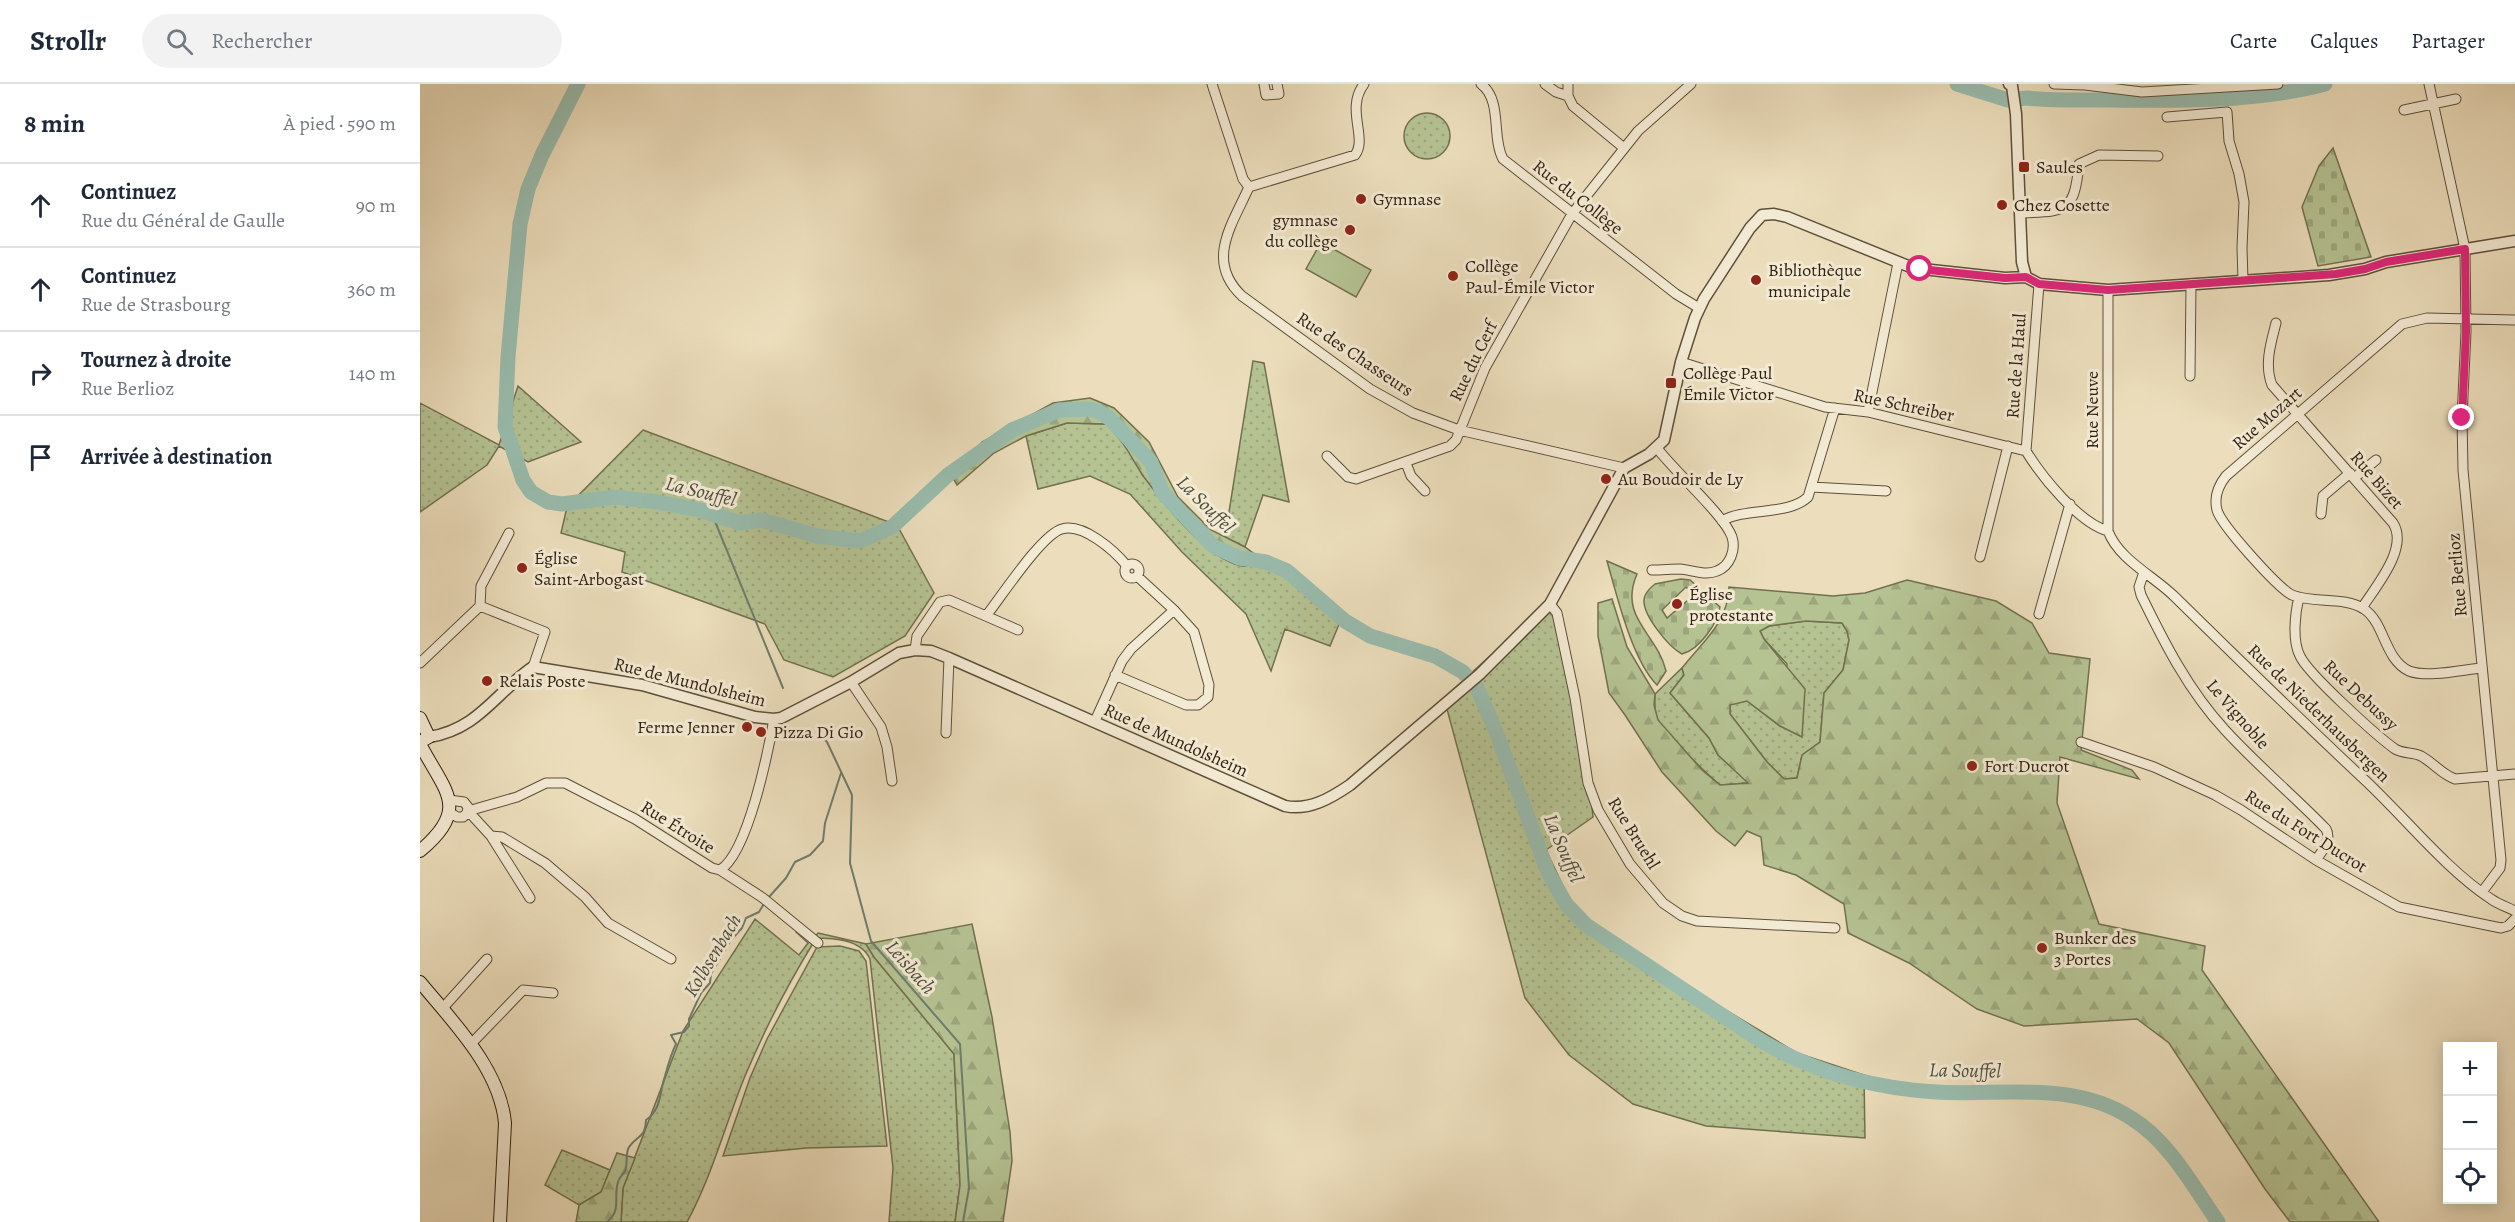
<!DOCTYPE html>
<html lang="fr">
<meta charset="utf-8">
<style>
body{margin:0;font-family:Alegreya,serif;background:#f2f2f3;color:#1f2937}
.controls{position:absolute;right:18px;bottom:18px;display:grid;overflow:hidden;border-radius:0px;box-shadow:0 3px 15px #0003}
.controls button{width:54px;height:54px;display:grid;place-items:center;padding:0;border:0;border-bottom:2px solid #e0e1e3;background:#fff;color:#1f2937;font:30px sans-serif}
.stop{position:absolute;width:18px;height:18px;margin:-14px;border:4px solid #db2777;border-radius:50%;background:#fff}
.stop.end{background:#db2777;border-color:#fff;box-shadow:0 2px 6px #0008}
.list{margin:0;padding:0;list-style:none}
h2{display:flex;justify-content:space-between;align-items:center;height:78px;margin:0;padding:0 24px;font-size:26px}
h2 small{font-size:20px;font-weight:400;color:#747a83}
.list li{display:grid;grid-template-columns:39px 1fr auto;gap:18px;align-items:center;box-sizing:border-box;height:84px;padding:0 24px;border-top:2px solid #e0e1e3}
.list b{display:block;font-size:22px;white-space:nowrap}
.list p{margin:0;font-size:20px;white-space:nowrap;color:#747a83}
.list em{font-size:20px;font-style:normal;color:#747a83}
.icon{flex:none;width:33px;height:33px;fill:none;stroke:currentColor;stroke-width:2;stroke-linecap:round;stroke-linejoin:round}
.map{position:relative;flex:none;width:2095px;height:1138px;overflow:hidden}
header{display:flex;align-items:center;gap:36px;box-sizing:border-box;height:84px;padding:0 30px;background:#fff;border-bottom:2px solid #e0e1e3}
header strong{font-size:28px}
nav{display:flex;gap:33px;margin-inline-start:auto;font-size:21px}
.search{width:420px;height:54px;background:#f2f2f3;display:flex;align-items:center;gap:15px;box-sizing:border-box;padding:0 21px;border-radius:33px;color:#747a83;font-size:22px}
main{display:flex}
aside{flex:1;background:#fff}
.map>svg:first-child{display:block}
.green{fill:url(#green-dots);stroke:#727050;stroke-width:1.5}
.forest{fill:url(#forest-firs);stroke:#727050;stroke-width:1.5;fill-rule:evenodd}
.cemetery{fill:url(#cemetery-stones);stroke:#727050;stroke-width:1.5;fill-rule:evenodd}
.pitch{fill:#b5c292;stroke:#727050;stroke-width:1.5}
.lines{fill:none;stroke-linecap:round;stroke-linejoin:round}
.stream{stroke:#6e7d6e;stroke-width:2}
.river{stroke:#99bcae;stroke-width:15}
.minor-casing{stroke:#5e4f3a;stroke-width:11}
.tertiary-casing{stroke:#5e4f3a;stroke-width:13}
.secondary-casing{stroke:#2e1f0e;stroke-width:14}
.minor{stroke:#f3ead3;stroke-width:9}
.tertiary{stroke:#f3ead3;stroke-width:10}
.secondary{stroke:#f3ead3;stroke-width:12}
.route{stroke:#db2777;stroke-width:8}
.poi-dot{fill:#8f2418;stroke:#f3ead3;stroke-width:2}
.labels{text-anchor:middle;stroke-width:6;stroke-linejoin:round;paint-order:stroke}
.poi-label{font-size:18px;fill:#2e1f0e;stroke:#f3ead3;text-anchor:start}
.street-label{font-size:18px;fill:#2e1f0e;stroke:#f3ead3}
.water-label{font-size:20px;font-style:italic;fill:#4e4e3e;stroke:#f3ead3}
</style>
<header>
<strong>Strollr</strong>
<div class="search"><svg class="icon" aria-label="search" viewBox="0 0 24 24"><circle cx="10" cy="10" r="6"/><path d="M15 15l6 6"/></svg>Rechercher</div>
<nav><a>Carte</a><a>Calques</a><a>Partager</a></nav>
</header>
<main>
<aside>
<h2>8 min<small>À pied · 590 m</small></h2>
<ul class="list">
<li><svg class="icon" aria-label="ahead" viewBox="0 0 24 24"><path d="M12 20V5M6 11l6-6 6 6"/></svg><div><b>Continuez</b><p>Rue du Général de Gaulle</p></div><em>90 m</em></li>
<li><svg class="icon" aria-label="ahead" viewBox="0 0 24 24"><path d="M12 20V5M6 11l6-6 6 6"/></svg><div><b>Continuez</b><p>Rue de Strasbourg</p></div><em>360 m</em></li>
<li><svg class="icon" aria-label="right" viewBox="0 0 24 24"><path d="M7 20v-9h11M14 6l5 5-5 5"/></svg><div><b>Tournez à droite</b><p>Rue Berlioz</p></div><em>140 m</em></li>
<li><svg class="icon" aria-label="arrive" viewBox="0 0 24 24"><path d="M6 21V4h12l-3 4 3 4H6"/></svg><div><b>Arrivée à destination</b></div></li>
</ul>
</aside>
<div class="map">
<svg width="2095" height="1138" viewBox="0 0 2095 1138">
<defs>
<pattern id="green-dots" width="8" height="8" patternUnits="userSpaceOnUse" patternTransform="scale(1.5)"><rect width="8" height="8" fill="#b5c292"/><path d="M2 2h.1M6 6h.1" fill="none" stroke="#9ca67d" stroke-width="1.8" stroke-linecap="round"/></pattern>
<pattern id="forest-firs" width="22" height="20" patternUnits="userSpaceOnUse" patternTransform="scale(1.5)"><rect width="22" height="20" fill="#b5c292"/><path d="M5 1l3.5 6h-7zM16 11l3.5 6h-7z" fill="#9ca67d"/></pattern>
<pattern id="cemetery-stones" width="16" height="16" patternUnits="userSpaceOnUse" patternTransform="scale(1.5)"><rect width="16" height="16" fill="#b5c292"/><path d="M2 7V4a2 2 0 0 1 4 0v3zM10 15v-3a2 2 0 0 1 4 0v3z" fill="#9ca67d"/></pattern>
</defs>
<rect width="100%" height="100%" fill="#ecdebc"/>
<filter id="stains"><feTurbulence type="fractalNoise" baseFrequency=".00333" numOctaves="4"/><feColorMatrix values="0 0 0 0 .2 0 0 0 0 .09 0 0 0 0 .02 0 0 0 .5 -.17"/></filter>
<radialGradient id="worn" r=".72"><stop offset=".6" stop-color="#630" stop-opacity="0"/><stop offset="1" stop-color="#630" stop-opacity=".3"/></radialGradient>
<path class="green" d="M984 52a23 23 0 1 1 46 0a23 23 0 1 1-46 0Z
M833 277 844 279 869 418 843 411 825 463 805 453Z
M98 302 161 358 108 378 79 362 67 381 0 428V319L79 361Z
M647 339 686 340 703 357 723 392 823 482 845 478 887 507 920 538 910 562 865 545 851 587 826 530 762 468 710 410 670 392 618 405 606 352Z
M223 346 477 441 514 509 485 552 413 593 364 576 345 540 202 488 205 468 141 449 147 423Z
M1128 519 1147 561 1165 657 1173 733 1126 766 1160 838 1377 969 1444 991 1445 1054 1286 1042 1213 1020 1149 971 1105 914 1024 614Z
M1386 537 1422 539 1427 547 1429 556 1423 586 1404 609 1400 658 1382 672 1377 694 1364 695 1347 678 1310 630V620L1327 617 1360 642 1367 580 1344 555 1340 547 1349 542Z
M1262 584 1264 591 1250 609 1289 654 1298 671 1329 699 1300 701C1287 690 1242 647 1237 634 1234 626 1235 618 1235 610Z
M335 835 379 871 388 859 376 848 379 844 395 856C369 898 344 947 325 992 305 1041 292 1092 267 1138H201L203 1104 263 947Z
M398 849 446 860 454 873 534 970 540 1101 535 1138H469L473 1084 450 875C441 855 413 854 394 854Z
M420 862 439 867 446 877 467 1062 387 1064 303 1072 330 994 347 955 397 863Z
M142 1066 190 1086 181 1108 159 1121 125 1101Z"/>
<path class="forest" d="M670 314 694 324 729 358 758 413 791 446 825 463 845 478C839 480 829 483 822 482 788 476 744 420 724 393 710 372 705 358 686 340L647 339 606 352 574 369 537 401 532 392 562 358 633 319Z
M1487 496 1576 517 1612 539 1629 569 1670 575 1661 666 1712 686 1719 695 1640 673 1637 719 1679 840 1785 862 1782 886 1959 1138H1870L1845 1105 1749 959 1717 935 1604 942 1557 925 1489 879 1428 849 1424 820 1376 791 1344 781 1341 753 1327 747 1315 762 1296 747 1242 688 1205 631 1189 609 1178 552V519L1192 515 1207 563 1235 610 1234 621 1238 636 1282 686 1300 701 1328 699 1298 671 1289 654 1250 609 1264 591 1262 584C1283 557 1308 539 1309 503L1413 512 1445 509ZM1386 537 1422 539 1427 547 1429 556 1423 586 1404 609 1400 658 1382 671 1377 694 1364 695 1347 678 1310 630V621L1327 617 1360 642 1382 653 1385 605 1344 555 1340 547 1349 542Z
M552 840 572 933 590 1048 592 1077 583 1138H535L540 1101 534 970 454 873 446 860Z
M197 1069 215 1074 203 1104 201 1138H156L159 1121 181 1108Z"/>
<path class="cemetery" d="M1913 64 1951 173 1898 182 1882 123 1899 82Z
M1187 477 1217 490C1198 534 1237 549 1246 587L1237 601C1212 576 1197 512 1187 477Z
M1261 495 1270 496 1300 523C1298 539 1279 566 1262 570 1249 563 1223 532 1224 516 1224 510 1230 504 1235 500ZM1266 503 1274 511 1247 534 1242 526Z"/>
<path class="pitch" d="M901 158 951 186 936 213 886 185Z"/>
<g class="lines">
<path class="stream" d="M292 430 363 604
M397 646 407 658 432 711 430 779 451 857 540 960 549 1104 543 1138
M349 813 366 794 375 778 390 771 403 757 405 739 421 689
M187 1138C202 1126 193 1114 198 1098 199 1093 203 1091 205 1087 208 1080 205 1070 209 1063 218 1050 225 1055 226 1036 242 1025 239 1009 245 992 248 981 251 970 256 960L251 951 264 948 269 942V935L281 909 290 899 291 890 311 856 322 844 326 834 339 828 345 818"/>
<path class="river" d="M158 0 122 71 108 105 100 140 88 273 85 343 103 396 111 408 128 418 142 420 195 413 237 418 280 426 320 439 341 436 397 452 440 457 472 443 528 391 592 346 639 326 669 325 679 328 689 334 731 378 742 408 793 462 819 474 846 478 867 487 925 537 950 552 1015 572 1043 588 1057 604 1075 645 1128 788 1146 820 1166 841 1335 953C1391 988 1451 1004 1516 1008 1581 1012 1653 996 1711 1034 1749 1057 1773 1102 1798 1138
M1537 0 1588 16 1607 14C1634 17 1662 16 1690 16 1759 17 1838 18 1905 0"/>
<defs>
<path id="minor" d="M792 0 823 95 829 103
M844 0 846 11 859 10 857 0
M944 0C925 25 948 54 935 71L829 103C812 141 785 177 822 212L950 305 993 329 1039 346 1204 384
M1061 0C1083 17 1071 53 1083 75L1256 210 1279 224
M1125 0 1136 8 1148 12
M1148 0V12L1153 22 1204 64
M1634 0 1665 1 1722 8 1858 0
M2009 0 2045 165 2046 248 2042 334 2043 386 2081 776 2080 784 2062 808
M1984 26 2036 15
M1747 33 1807 28 1809 57 1819 90 1824 118 1822 164 1823 196
M1600 129C1646 127 1654 130 1659 80L1679 71 1738 72
M1688 206V447C1699 476 1734 492 1755 513 1819 576 1883 638 1948 699 1987 736 2026 785 2071 815 2078 820 2087 823 2095 827
M1856 239C1851 258 1844 281 1852 301L1973 439C1989 464 1956 502 1942 524
M1261 278 1405 323 1448 328 1606 367C1622 393 1659 439 1688 447
M1770 292 1771 200
M1448 328 1478 179
M1606 367 1619 200
M907 372 928 393 936 395 1030 362 1036 356 1065 284 1152 130 1218 47 1271 0
M986 379 991 392 1005 407
M1934 394 1956 376
M1391 403 1466 407
M1901 430 1903 412 1930 389
M1302 437C1326 423 1368 432 1388 413L1415 324
M1560 473 1588 362
M705 487a7 7 0 1 1 14 0a7 7 0 1 1-14 0Z
M1232 486C1242 486 1251 485 1260 485 1272 486 1285 492 1297 487 1310 482 1316 466 1312 453 1305 432 1253 386 1237 364
M1724 488 1719 503 1721 511C1744 558 1768 606 1805 646 1837 681 1873 711 1906 745 1912 756 1902 767 1896 776
M1879 513C1875 529 1872 557 1880 572 1888 590 1957 652 1975 665 1983 670 1993 668 2001 672 2014 679 2021 690 2035 695L2095 690
M1130 520 1137 529 1155 614 1168 699 1178 726 1210 780 1243 819 1262 832 1277 837 1415 844
M60 522 125 548 113 583
M1619 530 1650 420
M566 532C581 513 622 450 642 445 663 439 694 466 707 482
M495 566 497 552 520 518 529 516 598 546
M0 579 60 522 61 502 89 449
M2061 584C2042 586 2007 594 1989 587 1964 575 1965 539 1944 525 1924 512 1894 520 1872 511 1858 504 1801 441 1797 426 1794 414 1798 402 1806 392L1982 240 2007 234 2095 236
M695 591 766 621H778L788 613 789 601 774 548 754 526
M431 598 461 643 467 663 472 697
M675 637 702 577 711 565 754 526 717 492
M526 649 529 574
M1661 658 1734 683 1795 711 1821 726 1896 776 1979 823 2081 844 2088 842 2095 835
M29 716 44 718 48 723 47 729 43 733H37L31 729
M71 752 82 753 125 779 165 813 188 839 251 875
M300 786C328 769 348 668 354 635
M110 814 71 752 48 727 97 713 126 699H145L215 735 292 784 300 786 343 814 398 859
M22 925 67 875
M50 961 103 906 133 909"/>
<path id="tertiary" d="M1589 0 1592 2 1596 30 1602 178 1606 193
M1606 193 1619 200 1688 206 1909 191 1945 185 1966 178 2095 157
M9 653C59 645 76 608 113 583L222 601 335 633 354 635 361 634 431 598 479 569 495 566 511 567 529 574 865 722C889 727 911 714 930 701L1060 590 1130 520 1204 384 1229 370 1244 356 1261 278 1275 234 1284 215 1330 144 1342 131 1354 130 1367 133 1493 184 1585 194 1606 193"/>
<path id="secondary" d="M0 634 9 653 0 658
M0 660C25 708 51 724 0 767
M0 898C33 938 80 985 85 1039L80 1138"/>
</defs>
<use href="#minor" class="minor-casing"/>
<use href="#tertiary" class="tertiary-casing"/>
<use href="#secondary" class="secondary-casing"/>
<use href="#minor" class="minor"/>
<use href="#tertiary" class="tertiary"/>
<use href="#secondary" class="secondary"/>
</g>
<g class="lines">
<path class="route" d="M1500 185 1585 194 1606 193 1619 200 1688 206 1916 190 1945 185 1966 178 2045 165 2046 248 2042 334"/>
</g>
<g class="poi-dot">
<rect x="1598" y="77" width="12" height="12" rx="3"/>
<circle cx="941" cy="115" r="6"/>
<circle cx="1582" cy="121" r="6"/>
<circle cx="930" cy="146" r="6"/>
<circle cx="1033" cy="192" r="6"/>
<circle cx="1336" cy="196" r="6"/>
<rect x="1245" y="293" width="12" height="12" rx="3"/>
<circle cx="1186" cy="395" r="6"/>
<circle cx="102" cy="484" r="6"/>
<circle cx="1257" cy="520" r="6"/>
<circle cx="67" cy="597" r="6"/>
<circle cx="327" cy="643" r="6"/>
<circle cx="341" cy="648" r="6"/>
<circle cx="1552" cy="682" r="6"/>
<circle cx="1622" cy="864" r="6"/>
</g>
<g class="labels">
<g class="poi-label">
<text x="1616" y="89">Saules</text>
<text x="953" y="121">Gymnase</text>
<text x="1594" y="127">Chez Cosette</text>
<text x="918" y="142" text-anchor="end">gymnase<tspan x="918" dy="21">du collège</tspan></text>
<text x="1045" y="188">Collège<tspan x="1045" dy="21">Paul-Émile Victor</tspan></text>
<text x="1348" y="192">Bibliothèque<tspan x="1348" dy="21">municipale</tspan></text>
<text x="1263" y="295">Collège Paul<tspan x="1263" dy="21">Émile Victor</tspan></text>
<text x="1198" y="401">Au Boudoir de Ly</text>
<text x="114" y="480">Église<tspan x="114" dy="21">Saint-Arbogast</tspan></text>
<text x="1269" y="516">Église<tspan x="1269" dy="21">protestante</tspan></text>
<text x="79" y="603">Relais Poste</text>
<text x="315" y="649" text-anchor="end">Ferme Jenner</text>
<text x="353" y="654">Pizza Di Gio</text>
<text x="1564" y="688">Fort Ducrot</text>
<text x="1634" y="860">Bunker des<tspan x="1634" dy="21">3 Portes</tspan></text>
</g>
<g class="street-label">
<text transform="translate(1158 113) rotate(38)" y="6">Rue du Collège</text>
<text transform="translate(935 270) rotate(34)" y="6">Rue des Chasseurs</text>
<text transform="translate(1053 277) rotate(-64)" y="6">Rue du Cerf</text>
<text transform="translate(1596 282) rotate(-86)" y="6">Rue de la Haul</text>
<text transform="translate(1484 321) rotate(12)" y="6">Rue Schreiber</text>
<text transform="translate(1672 326) rotate(-90)" y="6">Rue Neuve</text>
<text transform="translate(1847 334) rotate(-41)" y="6">Rue Mozart</text>
<text transform="translate(1957 396) rotate(49)" y="6">Rue Bizet</text>
<text transform="translate(2037 491) rotate(-95)" y="6">Rue Berlioz</text>
<text transform="translate(270 598) rotate(14)" y="6">Rue de Mundolsheim</text>
<text transform="translate(1941 611) rotate(43)" y="6">Rue Debussy</text>
<text transform="translate(1899 629) rotate(44)" y="6">Rue de Niederhausbergen</text>
<text transform="translate(1818 630) rotate(49)" y="6">Le Vignoble</text>
<text transform="translate(756 656) rotate(24)" y="6">Rue de Mundolsheim</text>
<text transform="translate(258 743) rotate(32)" y="6">Rue Étroite</text>
<text transform="translate(1886 747) rotate(32)" y="6">Rue du Fort Ducrot</text>
<text transform="translate(1214 749) rotate(58)" y="6">Rue Bruehl</text>
</g>
<g class="water-label">
<text transform="translate(281 407) rotate(14)" y="7">La Souffel</text>
<text transform="translate(786 420) rotate(45)" y="7">La Souffel</text>
<text transform="translate(1144 764) rotate(67)" y="7">La Souffel</text>
<text transform="translate(292 871) rotate(-59)" y="7">Kolbsenbach</text>
<text transform="translate(491 883) rotate(49)" y="7">Leisbach</text>
<text transform="translate(1545 986) rotate(1)" y="7">La Souffel</text>
</g>
</g>
<rect width="100%" height="100%" filter="url(#stains)"/>
<rect width="100%" height="100%" fill="url(#worn)"/>
</svg>
<div class="controls">
<button>+</button>
<button>−</button>
<button><svg class="icon" aria-label="locate" viewBox="0 0 24 24"><circle cx="12" cy="12" r="6"/><path d="M12 2v4M12 18v4M2 12h4M18 12h4"/></svg></button>
</div>
<div class="stop" style="left:1500px;top:185px"></div>
<div class="stop end" style="left:2042px;top:334px"></div>
</div>
</main>
